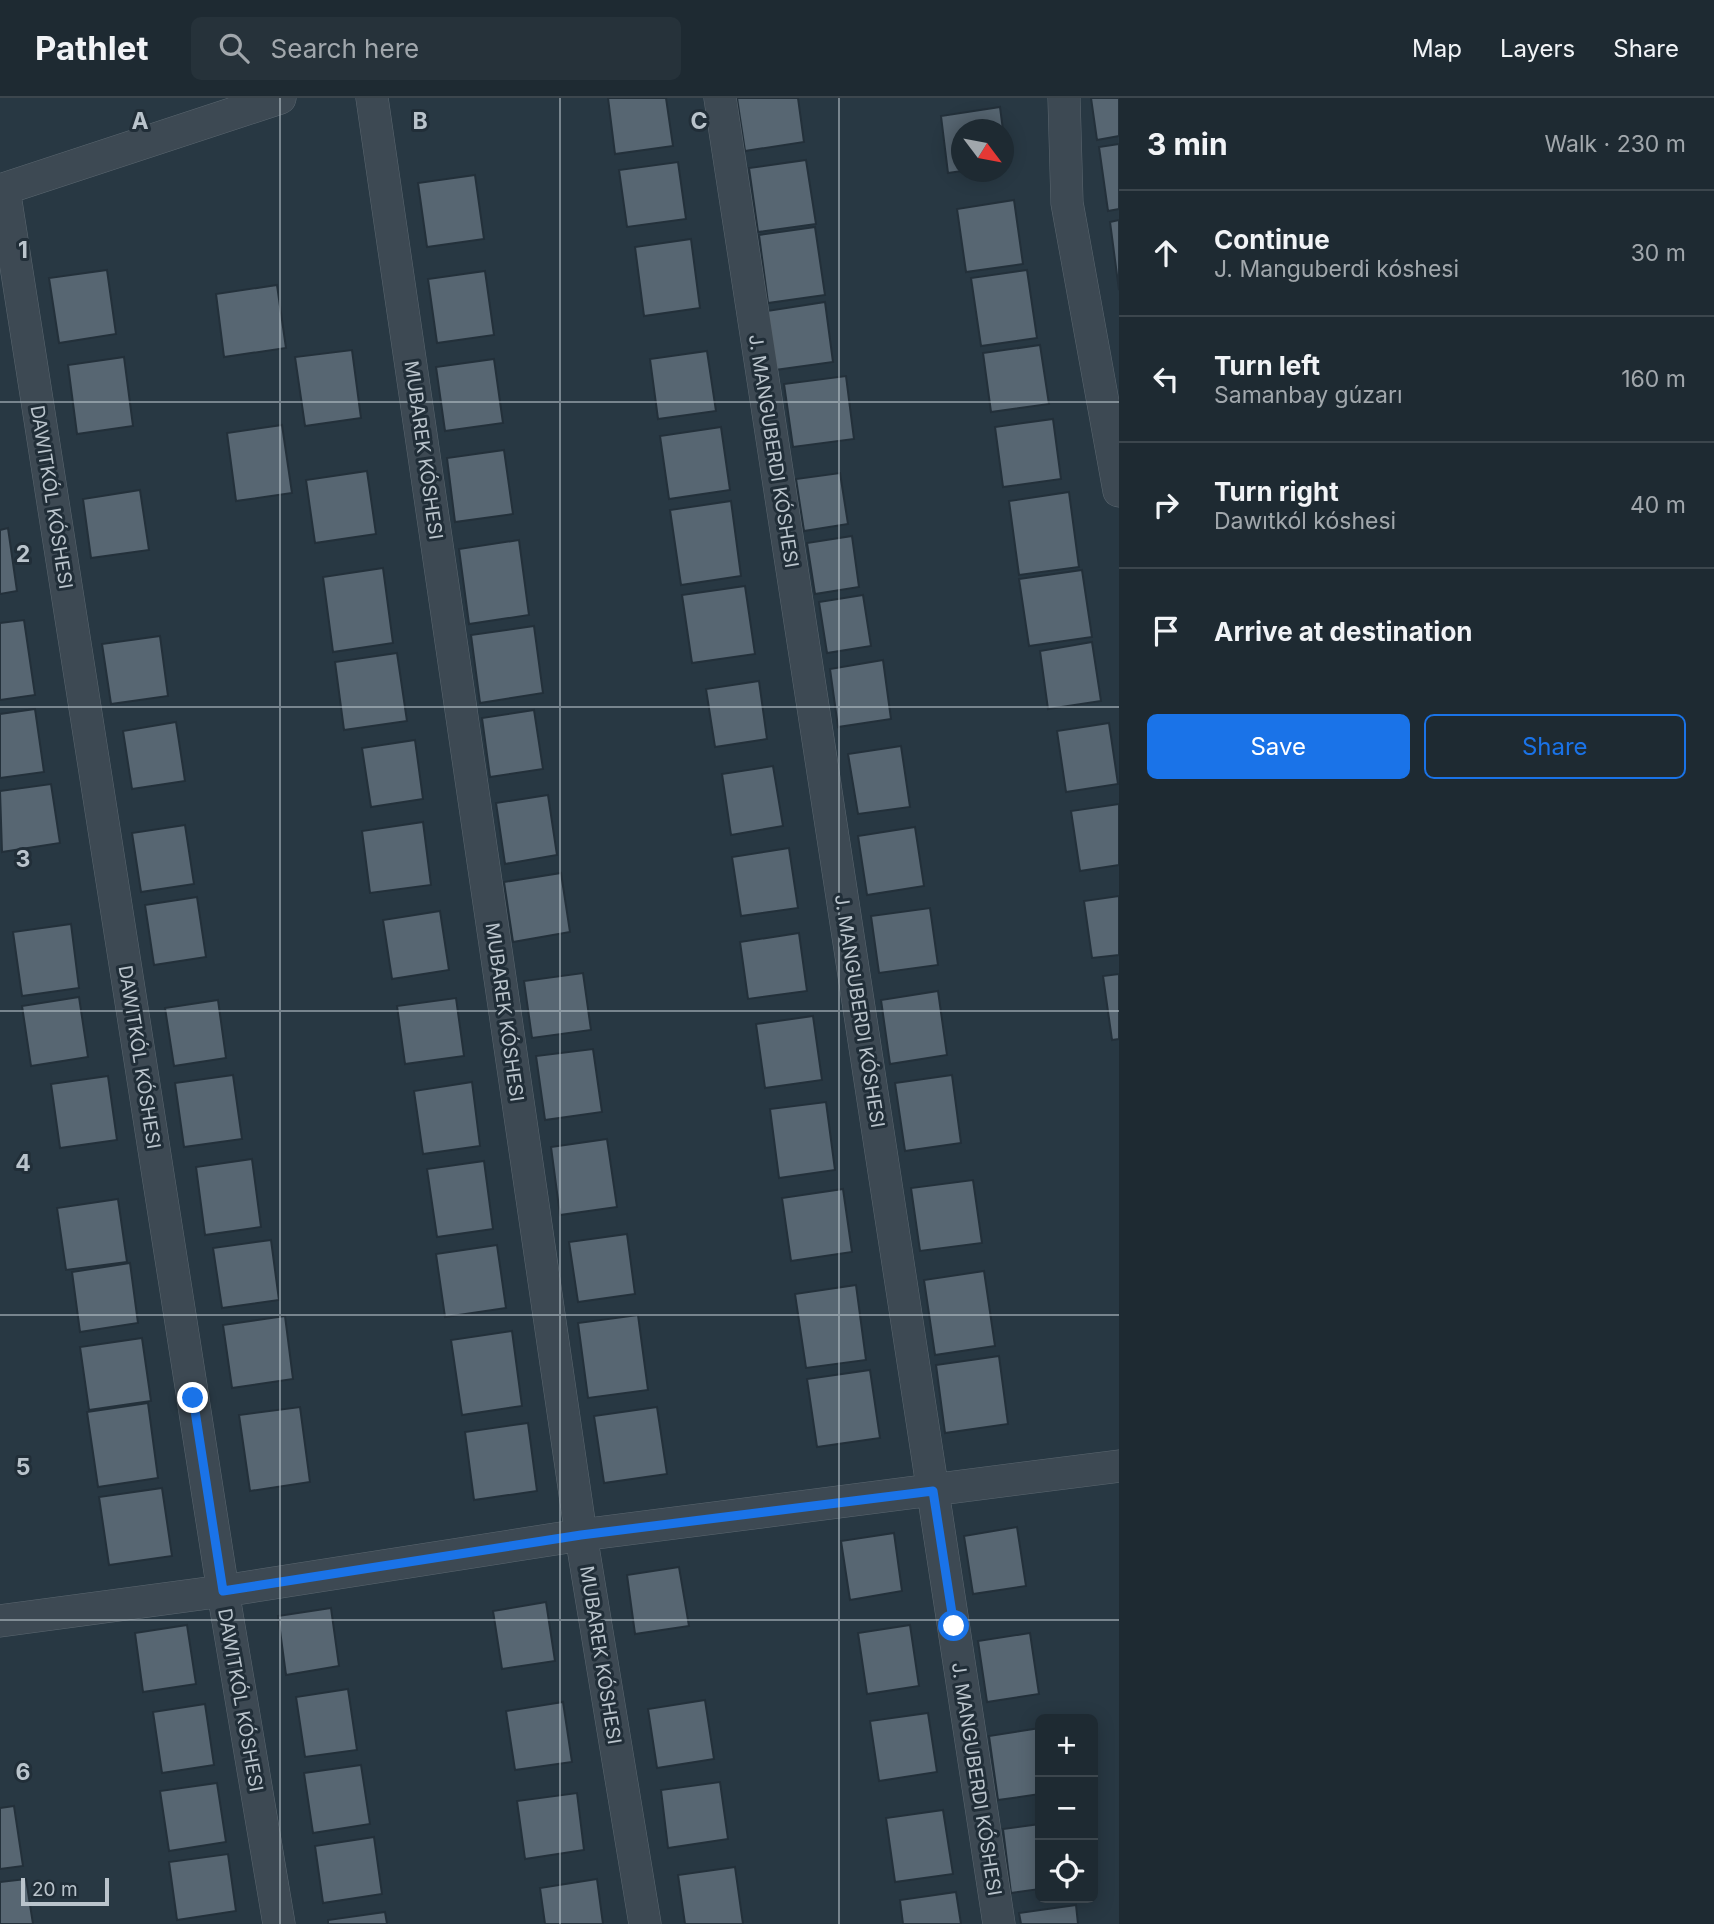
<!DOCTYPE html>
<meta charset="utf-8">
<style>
body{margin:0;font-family:Inter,sans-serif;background:#26323a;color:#f1f3f6}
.controls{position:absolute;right:21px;bottom:21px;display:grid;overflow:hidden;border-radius:10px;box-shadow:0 4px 18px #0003}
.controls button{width:63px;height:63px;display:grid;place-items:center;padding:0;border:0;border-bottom:2px solid #3c464d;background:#1e2a32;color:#f1f3f6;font:35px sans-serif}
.compass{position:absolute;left:951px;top:21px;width:63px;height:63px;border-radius:50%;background:#1e2a32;box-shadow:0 4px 18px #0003;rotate:122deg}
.scale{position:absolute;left:21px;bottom:18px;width:88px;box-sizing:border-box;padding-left:7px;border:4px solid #bac4cc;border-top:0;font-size:19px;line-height:24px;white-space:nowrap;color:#bac4cc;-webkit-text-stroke:5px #212e38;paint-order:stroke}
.stop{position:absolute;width:21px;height:21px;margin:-16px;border:5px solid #1a73e8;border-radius:50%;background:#fff}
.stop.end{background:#1a73e8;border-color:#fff;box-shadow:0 2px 7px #0008}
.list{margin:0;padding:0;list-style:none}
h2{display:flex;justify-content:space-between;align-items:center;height:91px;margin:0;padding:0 28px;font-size:30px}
h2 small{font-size:23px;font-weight:400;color:#a1a7ac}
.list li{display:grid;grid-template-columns:46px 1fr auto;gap:21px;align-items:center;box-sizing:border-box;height:126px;padding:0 28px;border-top:2px solid #3c464d}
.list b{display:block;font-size:26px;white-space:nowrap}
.list p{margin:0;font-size:23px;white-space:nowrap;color:#a1a7ac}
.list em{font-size:23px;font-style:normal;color:#a1a7ac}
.actions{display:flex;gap:14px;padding:21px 28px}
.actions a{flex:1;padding:16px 0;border:2px solid #1a73e8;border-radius:10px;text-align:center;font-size:24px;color:#1a73e8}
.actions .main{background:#1a73e8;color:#fff}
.icon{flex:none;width:38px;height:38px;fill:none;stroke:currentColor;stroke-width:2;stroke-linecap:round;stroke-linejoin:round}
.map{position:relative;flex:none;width:1119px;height:1826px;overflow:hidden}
header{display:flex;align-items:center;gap:42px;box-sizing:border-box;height:98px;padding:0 35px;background:#1e2a32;border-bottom:2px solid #3c464d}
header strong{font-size:33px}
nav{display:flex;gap:38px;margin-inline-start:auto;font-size:24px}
.search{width:490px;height:63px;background:#26323a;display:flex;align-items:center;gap:18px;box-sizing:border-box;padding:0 24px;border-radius:10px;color:#a1a7ac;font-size:26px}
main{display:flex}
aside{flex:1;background:#1e2a32}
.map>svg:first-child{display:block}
.building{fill:#576672;stroke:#23303a;stroke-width:2}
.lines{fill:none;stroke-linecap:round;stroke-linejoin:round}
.minor-casing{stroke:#5b6770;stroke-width:33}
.minor{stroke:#3d4953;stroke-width:32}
.route{stroke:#1a73e8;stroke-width:9}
.grid{fill:none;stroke:#bac4cc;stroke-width:2;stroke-opacity:0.55}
.labels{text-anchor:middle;stroke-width:6;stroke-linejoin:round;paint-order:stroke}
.street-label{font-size:19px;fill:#bac4cc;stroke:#212e38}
.grid-label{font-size:23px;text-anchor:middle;font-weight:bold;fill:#bac4cc;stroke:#212e38;stroke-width:6;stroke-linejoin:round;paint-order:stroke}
</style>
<header>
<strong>Pathlet</strong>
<div class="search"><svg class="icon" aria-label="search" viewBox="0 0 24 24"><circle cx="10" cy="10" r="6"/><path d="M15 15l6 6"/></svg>Search here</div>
<nav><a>Map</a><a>Layers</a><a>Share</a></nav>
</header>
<main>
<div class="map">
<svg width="1119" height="1826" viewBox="0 0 1119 1826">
<rect width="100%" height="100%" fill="#283843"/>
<path class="building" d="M608 0H666L673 48 615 56Z
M737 0H798L804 44 745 53Z
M1091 0H1119V38L1097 42Z
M1000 9 1003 32H962V73L948 75 941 18Z
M1119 46V111L1108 113 1099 49Z
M806 62 816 126 758 134 749 70Z
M678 64 686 121 627 129 619 72Z
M475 77 484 141 427 149 418 85Z
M1014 102 1023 166 966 174 957 111Z
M1119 122V192L1110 124Z
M815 129 825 197 768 205 759 137Z
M691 141 700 210 644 218 635 149Z
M107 172 116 236 59 245 49 180Z
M1027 172 1037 240 981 248 971 180Z
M485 173 494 237 437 245 428 181Z
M277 187 286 250 224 259 216 196Z
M825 204 833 264 775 272 767 213Z
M1040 247 1049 306 991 314 983 255Z
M352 252 361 320 305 328 295 259Z
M707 253 716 313 658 321 650 261Z
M124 259 133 328 77 336 68 267Z
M494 261 503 325 445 333 436 269Z
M846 278 854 341 793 349 784 286Z
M1053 321 1061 381 1003 389 995 329Z
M282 327 292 395 236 403 227 335Z
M721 329 730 392 669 401 660 338Z
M504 352 513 416 455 424 447 360Z
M367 373 376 436 315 445 306 382Z
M840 375 848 426 804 433 796 381Z
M140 392 149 452 91 460 83 401Z
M1069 394 1079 469 1019 477 1009 403Z
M731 403 741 478 681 487 670 412Z
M8 430 17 493 0 496V432Z
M852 438 859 489 815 496 807 445Z
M519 442 529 517 469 526 459 451Z
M383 470 393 545 333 554 323 479Z
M1082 472 1092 539 1029 548 1019 481Z
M745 488 755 556 692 565 682 497Z
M863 497 871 548 827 555 819 504Z
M24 522 35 597 0 602V525Z
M534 528 543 595 480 605 471 537Z
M160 538 168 598 111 606 102 546Z
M1092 544 1101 603 1048 611 1040 553Z
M397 555 407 623 344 632 335 564Z
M883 562 891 621 838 629 830 571Z
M759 583 767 641 715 649 706 591Z
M35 611 44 674 0 680V616Z
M534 612 543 671 490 679 482 620Z
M176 624 185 683 132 691 123 633Z
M1109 625 1118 686 1066 694 1057 633Z
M415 642 423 701 371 709 362 650Z
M901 648 910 709 858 716 848 656Z
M773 668 783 728 731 737 722 676Z
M51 686 60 745 2 754 0 693Z
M548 697 557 757 505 766 496 705Z
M1119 706V767L1080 773 1071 713Z
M423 724 431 787 370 795 362 733Z
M185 727 194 786 141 794 132 735Z
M915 729 924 788 867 797 858 738Z
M789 750 798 810 741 818 732 759Z
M561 775 570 834 513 844 504 784Z
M1119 798V857L1092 860 1084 803Z
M197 799 206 859 154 867 145 807Z
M930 810 938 867 879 875 871 818Z
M440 813 449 872 392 881 383 822Z
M71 826 79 890 22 898 13 834Z
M799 835 807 893 748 901 740 844Z
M583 875 591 932 532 940 524 883Z
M1119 876V941L1112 942 1103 878Z
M938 893 947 957 890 966 881 902Z
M79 899 88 959 31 968 22 908Z
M456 900 464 958 405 966 397 908Z
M218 902 226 960 174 968 165 910Z
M813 918 822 982 765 990 756 926Z
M593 951 602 1014 545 1022 536 958Z
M233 977 242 1041 184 1049 175 985Z
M952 977 961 1045 905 1053 895 985Z
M108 978 117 1042 60 1050 51 986Z
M472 984 480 1048 423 1056 414 993Z
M826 1004 835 1072 779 1080 770 1011Z
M607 1041 617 1109 560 1117 551 1049Z
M252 1061 261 1129 205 1137 196 1069Z
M484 1063 493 1131 437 1139 427 1071Z
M973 1082 982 1145 920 1153 911 1090Z
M843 1091 852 1154 791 1163 782 1100Z
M118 1101 127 1164 66 1172 57 1110Z
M627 1136 635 1196 578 1204 569 1144Z
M271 1142 279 1202 222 1210 213 1150Z
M497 1147 506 1210 445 1219 436 1156Z
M130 1165 138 1225 80 1234 72 1174Z
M984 1173 995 1248 935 1257 924 1182Z
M856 1187 866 1262 806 1270 795 1196Z
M638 1217 648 1292 588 1300 578 1225Z
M285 1218 293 1281 232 1290 223 1227Z
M512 1233 522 1308 462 1317 451 1242Z
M142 1240 151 1303 89 1312 80 1249Z
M999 1258 1008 1326 945 1335 936 1267Z
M870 1272 880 1340 817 1349 807 1281Z
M148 1305 158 1380 98 1389 87 1314Z
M300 1309 310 1384 250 1393 239 1317Z
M657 1309 667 1376 604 1385 594 1318Z
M528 1325 537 1393 474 1402 465 1334Z
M162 1390 172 1458 109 1467 99 1399Z
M1017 1429 1026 1488 973 1496 964 1438Z
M894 1435 902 1493 850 1502 841 1443Z
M679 1469 689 1528 635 1536 627 1477Z
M546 1504 555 1563 502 1571 493 1513Z
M331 1510 339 1568 286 1577 278 1518Z
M187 1527 196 1586 143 1594 135 1535Z
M910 1527 919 1588 867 1596 858 1535Z
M1030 1535 1039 1596 987 1604 978 1543Z
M348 1591 357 1652 305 1659 296 1599Z
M705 1602 714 1661 657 1670 648 1611Z
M563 1604 572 1664 515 1672 506 1613Z
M205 1606 214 1667 162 1675 153 1614Z
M928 1615 937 1674 879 1683 870 1623Z
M1040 1630V1696L998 1702 989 1638Z
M361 1667 370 1726 313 1735 304 1675Z
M720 1684 728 1741 668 1750 661 1692Z
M217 1685 226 1744 169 1753 160 1693Z
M577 1695 584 1752 525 1761 517 1703Z
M14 1708 23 1768 0 1771V1710Z
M943 1712 953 1776 895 1784 886 1720Z
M1040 1726V1791L1011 1795 1003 1731Z
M374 1739 382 1796 323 1805 315 1748Z
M228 1756 236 1813 177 1822 169 1764Z
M735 1769 743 1826H685L678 1777Z
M26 1781 33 1826H0V1784Z
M597 1781 603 1826H545L540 1790Z
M956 1794 961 1826H903L900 1802Z
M1076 1807 1078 1826H1021L1019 1815Z
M385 1814 387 1826H328V1822Z"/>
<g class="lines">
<defs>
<path id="minor" d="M372 0 581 1437 645 1826
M720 0 999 1826
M1064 0 1067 105 1119 393
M4 91 223 1493 279 1826
M0 92 280 0
M0 1523 223 1493 581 1437 1119 1368"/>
</defs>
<use href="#minor" class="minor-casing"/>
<use href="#minor" class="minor"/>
</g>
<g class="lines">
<path class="route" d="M193 1300 223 1493 581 1437 933 1393 954 1528"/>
</g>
<path class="grid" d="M280 0V1826M560 0V1826M839 0V1826M0 304H1119M0 609H1119M0 913H1119M0 1217H1119M0 1522H1119"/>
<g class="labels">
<g class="street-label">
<text transform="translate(424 352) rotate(82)" y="7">MUBAREK KÓSHESI</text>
<text transform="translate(774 353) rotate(81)" y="7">J. MANGUBERDI KÓSHESI</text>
<text transform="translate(52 399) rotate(81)" y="7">DAWITKÓL KÓSHESI</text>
<text transform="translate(860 913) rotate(81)" y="7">J. MANGUBERDI KÓSHESI</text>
<text transform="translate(505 914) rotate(82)" y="7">MUBAREK KÓSHESI</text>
<text transform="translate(140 959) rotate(81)" y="7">DAWITKÓL KÓSHESI</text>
<text transform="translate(601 1557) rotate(81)" y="7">MUBAREK KÓSHESI</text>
<text transform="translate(241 1602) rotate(80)" y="7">DAWITKÓL KÓSHESI</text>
<text transform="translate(977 1681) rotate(81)" y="7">J. MANGUBERDI KÓSHESI</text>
</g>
</g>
<g class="grid-label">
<text x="140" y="31">A</text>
<text x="420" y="31">B</text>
<text x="699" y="31">C</text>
<text x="23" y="160">1</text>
<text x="23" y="464">2</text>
<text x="23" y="769">3</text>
<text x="23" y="1073">4</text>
<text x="23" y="1377">5</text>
<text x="23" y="1682">6</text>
</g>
</svg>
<div class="controls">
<button>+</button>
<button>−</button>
<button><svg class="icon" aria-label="locate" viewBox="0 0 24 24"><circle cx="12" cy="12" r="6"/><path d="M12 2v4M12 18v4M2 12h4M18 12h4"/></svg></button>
</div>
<svg class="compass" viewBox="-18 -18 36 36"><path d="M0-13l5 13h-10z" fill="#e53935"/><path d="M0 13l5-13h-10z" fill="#a1a7ac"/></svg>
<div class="scale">20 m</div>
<div class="stop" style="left:954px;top:1528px"></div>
<div class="stop end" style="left:193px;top:1300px"></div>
</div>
<aside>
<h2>3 min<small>Walk · 230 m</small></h2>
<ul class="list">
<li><svg class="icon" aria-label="ahead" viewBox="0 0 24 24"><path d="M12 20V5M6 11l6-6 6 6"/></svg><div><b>Continue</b><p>J. Manguberdi kóshesi</p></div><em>30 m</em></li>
<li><svg class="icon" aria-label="left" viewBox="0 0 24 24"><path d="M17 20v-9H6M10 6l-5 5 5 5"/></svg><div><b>Turn left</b><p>Samanbay gúzarı</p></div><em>160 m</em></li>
<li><svg class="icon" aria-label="right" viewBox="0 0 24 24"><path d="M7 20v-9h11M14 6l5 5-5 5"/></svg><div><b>Turn right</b><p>Dawıtkól kóshesi</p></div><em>40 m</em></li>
<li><svg class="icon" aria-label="arrive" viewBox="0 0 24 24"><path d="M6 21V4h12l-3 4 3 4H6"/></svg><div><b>Arrive at destination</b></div></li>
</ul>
<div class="actions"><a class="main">Save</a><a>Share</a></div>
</aside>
</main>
